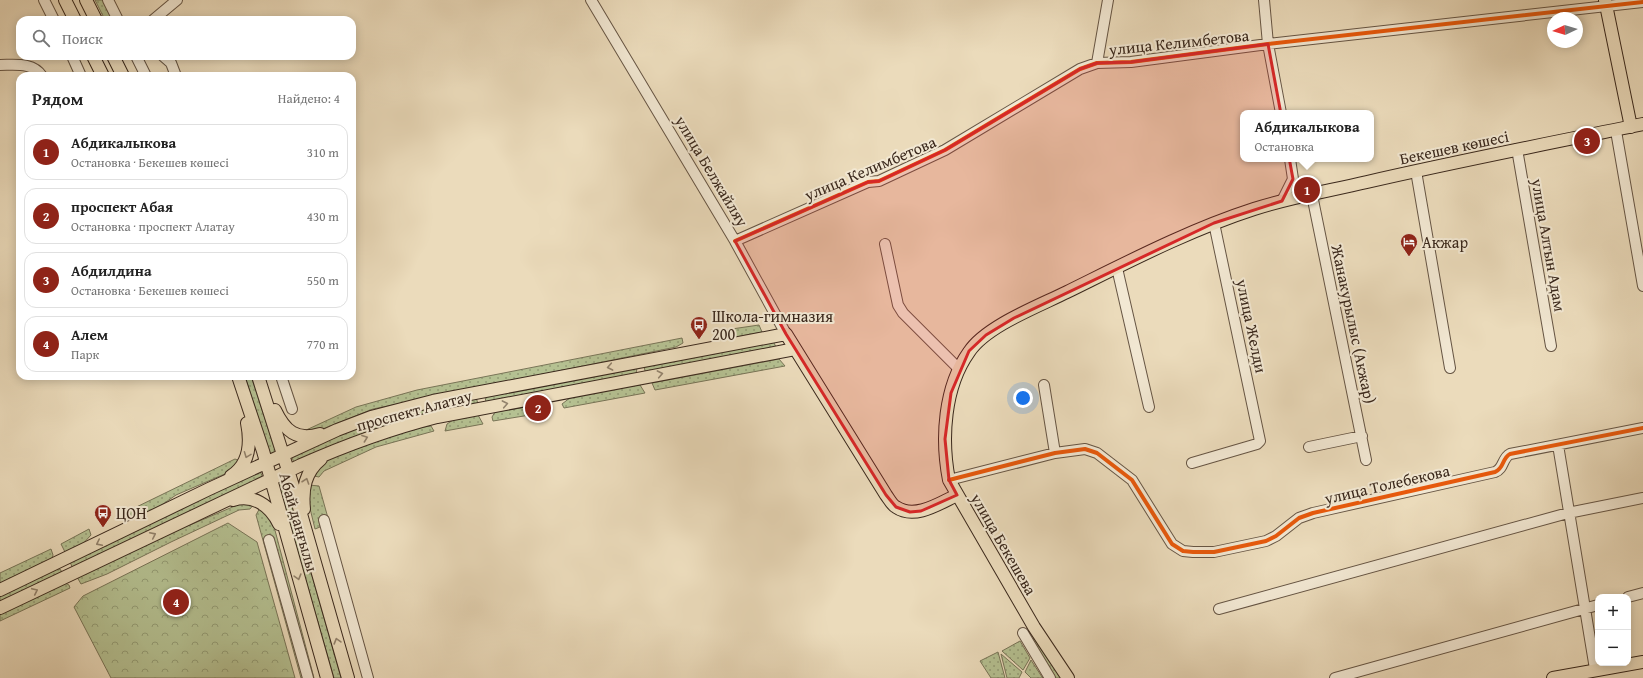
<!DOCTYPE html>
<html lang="ru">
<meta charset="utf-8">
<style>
body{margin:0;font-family:"Gentium Book Plus",serif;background:#f2f2f2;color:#222}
.controls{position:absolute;right:12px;bottom:12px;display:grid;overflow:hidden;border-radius:8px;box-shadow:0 2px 10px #0003}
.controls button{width:36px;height:36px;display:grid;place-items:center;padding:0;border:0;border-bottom:1px solid #e0e0e0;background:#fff;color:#222;font:20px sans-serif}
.compass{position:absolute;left:1547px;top:12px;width:36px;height:36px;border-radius:50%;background:#fff;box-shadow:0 2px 10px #0003;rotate:266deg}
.you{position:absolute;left:1023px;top:398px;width:14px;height:14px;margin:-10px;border:3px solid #fff;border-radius:50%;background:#1a73e8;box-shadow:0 0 0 6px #1a73e833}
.badge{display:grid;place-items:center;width:26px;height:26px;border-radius:50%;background:#8f2418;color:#fff;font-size:13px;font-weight:700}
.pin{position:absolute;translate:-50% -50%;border:2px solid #fff;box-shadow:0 1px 4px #0006}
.popup{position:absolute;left:1240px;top:110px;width:134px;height:52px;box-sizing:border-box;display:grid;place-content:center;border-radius:8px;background:#fff;filter:drop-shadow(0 1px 3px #0005);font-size:13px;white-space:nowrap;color:#767676}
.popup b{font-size:15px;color:#222}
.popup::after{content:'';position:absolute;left:50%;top:100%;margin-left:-8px;border:8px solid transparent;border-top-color:#fff}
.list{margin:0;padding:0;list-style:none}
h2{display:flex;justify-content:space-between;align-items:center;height:52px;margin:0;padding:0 16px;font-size:17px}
h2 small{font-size:13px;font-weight:400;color:#767676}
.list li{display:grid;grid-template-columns:26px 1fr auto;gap:12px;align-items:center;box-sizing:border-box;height:56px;margin:0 8px 8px;padding:0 8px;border:1px solid #e0e0e0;border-radius:12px}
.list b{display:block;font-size:15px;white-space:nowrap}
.list p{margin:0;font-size:13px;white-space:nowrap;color:#767676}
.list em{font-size:13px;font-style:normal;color:#767676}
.icon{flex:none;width:22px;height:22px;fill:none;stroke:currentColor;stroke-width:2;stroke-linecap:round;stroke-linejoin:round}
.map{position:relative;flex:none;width:1643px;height:678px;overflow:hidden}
.search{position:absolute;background:#fff;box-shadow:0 2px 10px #0003;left:16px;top:16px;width:340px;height:44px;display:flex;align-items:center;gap:10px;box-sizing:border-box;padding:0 14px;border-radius:12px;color:#767676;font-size:15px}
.panel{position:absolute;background:#fff;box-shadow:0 2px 10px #0003;left:16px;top:72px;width:340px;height:308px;border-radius:12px}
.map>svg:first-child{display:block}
.grass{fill:url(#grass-dots);stroke:#787457}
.park{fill:url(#park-crowns);stroke:#787457}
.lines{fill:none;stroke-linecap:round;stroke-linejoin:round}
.minor-casing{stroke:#654;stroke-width:12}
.major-casing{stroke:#3a281c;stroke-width:14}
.minor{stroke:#f2e8d3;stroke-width:10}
.major{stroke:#ebdbbb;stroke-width:12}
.cycleway-casing{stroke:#f2e8d3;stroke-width:6}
.cycleway{stroke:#e8590c;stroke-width:4}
.oneway{stroke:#92826c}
.marked{fill:#d62828;fill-opacity:0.2;stroke:#d62828;stroke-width:3;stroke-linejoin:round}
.labels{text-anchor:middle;stroke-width:4;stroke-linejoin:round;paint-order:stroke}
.street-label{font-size:16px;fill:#3a281c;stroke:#f2e8d3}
.poi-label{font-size:16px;fill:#3a281c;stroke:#f2e8d3;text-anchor:start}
</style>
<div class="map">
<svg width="1643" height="678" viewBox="0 0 1643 678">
<defs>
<pattern id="grass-dots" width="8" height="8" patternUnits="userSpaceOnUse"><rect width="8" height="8" fill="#b5c192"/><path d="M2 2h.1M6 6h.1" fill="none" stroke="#949d76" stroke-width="1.8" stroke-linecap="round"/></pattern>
<pattern id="park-crowns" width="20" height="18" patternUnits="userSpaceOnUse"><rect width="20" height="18" fill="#b5c192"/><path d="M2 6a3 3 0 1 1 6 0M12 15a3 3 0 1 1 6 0" fill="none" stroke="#949d76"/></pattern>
</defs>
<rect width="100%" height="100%" fill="#ebdbbb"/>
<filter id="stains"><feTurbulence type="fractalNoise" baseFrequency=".005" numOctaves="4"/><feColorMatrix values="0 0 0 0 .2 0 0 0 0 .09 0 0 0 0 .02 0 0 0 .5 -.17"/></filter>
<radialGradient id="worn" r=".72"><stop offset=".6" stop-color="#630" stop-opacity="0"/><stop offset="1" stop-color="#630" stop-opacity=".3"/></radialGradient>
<path class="grass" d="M95 0H105L114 20H105Z
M759 325 762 332 736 337H720L718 331Z
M682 338 683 343 676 347 373 409 320 430 304 431 356 407 417 390Z
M773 341 777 349 648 372 645 371 644 366Z
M779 359 785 366 655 390 652 383Z
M637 368 636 374 486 402 485 397Z
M245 376H251L276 453 270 455Z
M632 385H640L645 393 564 408 562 404 575 394Z
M476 397 478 404 374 429 294 462 292 458 294 455 339 434 393 415Z
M526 407 530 415 493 421 492 417 495 412Z
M478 415 483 424 445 431 447 424 456 418Z
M431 426 434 431 376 447 324 471 319 477 314 476C316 473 318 468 321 465 337 451 409 428 431 426Z
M235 459 240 461 227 473 176 495 153 511 140 517 122 520 120 515Z
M260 471 263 478 73 569 70 562Z
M282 479 285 481 341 678H334L278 483 279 480Z
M309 485 319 486 373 678H370L325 519 319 521 320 527 315 529 307 496Z
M242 503 254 504 250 509 239 510 171 542 107 574 81 584 77 577 165 533 190 525Z
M261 506 272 519 314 678H311L271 535 266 537 305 678H301L256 515Z
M89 529 91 535 79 548 66 554 61 544Z
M51 549 53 555 52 559 0 584V573Z
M57 568 61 570V575L0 604V595Z
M65 583 69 585 70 588 0 621V613Z
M1034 633 1061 678H1056L1033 640Z
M1020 641 1030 658 1023 670 1002 651Z
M998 652 1005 678H991L980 661Z
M1001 654 1022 672 1019 678H1007Z
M1031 660 1042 677 1043 678H1031L1025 672Z"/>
<path class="park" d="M228 523 257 542 295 678H111L74 607 83 596Z"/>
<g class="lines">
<defs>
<path id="minor" d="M44 0 54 20
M108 0 118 20
M591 0 735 241 786 334
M1264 0 1268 44 1281 113
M153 20 177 0
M72 56 81 76
M136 56 146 76
M163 56 171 63 176 76
M1097 63 1108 0
M0 65C15 65 33 62 42 76
M1616 131 1643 286
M1517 149 1551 346
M1416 171 1450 368
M1312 195 1366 460
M1282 201 1293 179 1290 159
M735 241 868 182 879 181 945 150 1080 69 1097 63 1131 62 1268 44 1643 2
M885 244 898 305 903 313 959 369
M1117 268 1149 407
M281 376 292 409
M1044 385 1055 453
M1558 445 1595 669
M1309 447 1362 436
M1192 463 1257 444 1260 441 1214 223
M949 480 1055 453 1085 449 1097 453 1132 480 1172 544 1183 551 1193 552H1214L1266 541 1276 536 1299 518 1313 513 1495 472C1504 469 1502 458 1510 454L1643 428
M324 520 368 678
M269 540 308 678
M1628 597 1643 593
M1219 609 1568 513 1643 498
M1023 633 1050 678
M1335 678 1598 605"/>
<path id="major" d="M65 0 75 20
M86 0 96 20
M1605 0 1631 127
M93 56 103 76
M113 56 123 76
M238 376 263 451 327 678
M258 376 293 486 348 678
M275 410C285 431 296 441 320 434
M231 476C250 464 251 443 247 423
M233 500C253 494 270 505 279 524
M304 509C302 489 305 472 321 459
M0 590 209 489 337 430 371 417 433 401 786 334 886 495C889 499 892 505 896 507 915 520 940 503 957 495
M0 608 301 465C346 445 390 429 437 417L795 349
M1068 678 1034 627 949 480C941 439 944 387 969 352 986 326 1039 306 1067 292 1128 262 1189 230 1254 209 1291 197 1329 191 1367 182 1458 161 1551 143 1643 124
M1553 678 1643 662"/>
</defs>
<use href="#minor" class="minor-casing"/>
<use href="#major" class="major-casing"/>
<use href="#minor" class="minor"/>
<use href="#major" class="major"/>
<defs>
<path id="cycleway" d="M735 241 868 182 879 181 945 150 1080 69 1097 63 1131 62 1268 44 1643 2
M949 480 1055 453 1085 449 1097 453 1132 480 1172 544 1183 551 1193 552H1214L1266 541 1276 536 1299 518 1313 513 1495 472C1504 469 1502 458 1510 454L1643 428"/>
</defs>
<use href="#cycleway" class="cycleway-casing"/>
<use href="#cycleway" class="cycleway"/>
</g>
<defs><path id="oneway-chevron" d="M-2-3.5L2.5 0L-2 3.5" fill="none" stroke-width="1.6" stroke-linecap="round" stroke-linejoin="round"/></defs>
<g class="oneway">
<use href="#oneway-chevron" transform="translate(610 367) rotate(169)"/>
<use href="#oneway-chevron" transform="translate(660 374) rotate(-11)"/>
<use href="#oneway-chevron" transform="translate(505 404) rotate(-11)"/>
<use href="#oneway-chevron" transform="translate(365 438) rotate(-20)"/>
<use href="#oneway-chevron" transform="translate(247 455) rotate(111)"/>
<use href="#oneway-chevron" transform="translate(306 481) rotate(-71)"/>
<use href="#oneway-chevron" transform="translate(153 535) rotate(-26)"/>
<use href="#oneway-chevron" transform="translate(99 543) rotate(154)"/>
<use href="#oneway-chevron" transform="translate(298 577) rotate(74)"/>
<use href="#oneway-chevron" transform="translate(35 591) rotate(-25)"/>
<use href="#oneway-chevron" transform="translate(337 641) rotate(-106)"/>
</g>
<path class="marked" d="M1268 44 1293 179 1282 201 1214 223 1014 318 986 335 969 351 951 393 945 439 949 480 957 495 921 511 910 512 896 507 886 495 786 334 735 241 868 182 879 181 945 150 1080 69 1097 63 1131 62Z"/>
<defs>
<symbol id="hotel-pin" viewBox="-11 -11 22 30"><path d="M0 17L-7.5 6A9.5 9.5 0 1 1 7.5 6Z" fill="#8f2418" stroke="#f2e8d3"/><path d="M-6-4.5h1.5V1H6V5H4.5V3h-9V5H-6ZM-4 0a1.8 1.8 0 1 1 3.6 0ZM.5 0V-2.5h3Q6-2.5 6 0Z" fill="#fff"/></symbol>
<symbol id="bus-pin" viewBox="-11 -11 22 30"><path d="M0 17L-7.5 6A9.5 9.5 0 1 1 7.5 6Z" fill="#8f2418" stroke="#f2e8d3"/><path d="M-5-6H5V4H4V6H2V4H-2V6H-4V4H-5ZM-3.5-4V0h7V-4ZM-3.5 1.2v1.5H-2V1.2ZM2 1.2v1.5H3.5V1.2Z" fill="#fff"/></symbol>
</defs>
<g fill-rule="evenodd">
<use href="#hotel-pin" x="1399" y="232" width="20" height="27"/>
<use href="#bus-pin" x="689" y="315" width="20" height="27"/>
<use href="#bus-pin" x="93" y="503" width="20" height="27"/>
</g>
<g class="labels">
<g class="street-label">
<text transform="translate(1179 42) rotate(-6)" y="6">улица Келимбетова</text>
<text transform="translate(1454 147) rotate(-12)" y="6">Бекешев көшесі</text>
<text transform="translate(870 168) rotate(-23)" y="6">улица Келимбетова</text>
<text transform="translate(712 171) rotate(59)" y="6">улица Белжайляу</text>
<text transform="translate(1549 245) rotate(80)" y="6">улица Алтын Адам</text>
<text transform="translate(1354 324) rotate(78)" y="6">Жанакурылыс (Акжар)</text>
<text transform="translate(1252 326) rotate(78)" y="6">улица Желди</text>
<text transform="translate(414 410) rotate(-15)" y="6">проспект Алатау</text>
<text transform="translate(1387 484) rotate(-13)" y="6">улица Толебекова</text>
<text transform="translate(299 522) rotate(74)" y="6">Абай даңғылы</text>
<text transform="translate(1004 544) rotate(60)" y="6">улица Бекешева</text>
</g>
<g class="poi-label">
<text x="1422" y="248">Акжар</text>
<text x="712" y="322">Школа-гимназия<tspan x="712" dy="18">200</tspan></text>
<text x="116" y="519">ЦОН</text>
</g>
</g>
<rect width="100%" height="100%" filter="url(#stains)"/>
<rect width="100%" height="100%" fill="url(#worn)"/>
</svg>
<div class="controls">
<button>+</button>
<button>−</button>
</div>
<svg class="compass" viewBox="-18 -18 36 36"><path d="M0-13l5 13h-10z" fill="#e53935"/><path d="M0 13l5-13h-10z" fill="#767676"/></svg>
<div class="you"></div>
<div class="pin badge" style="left:1307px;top:190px">1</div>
<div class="popup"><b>Абдикалыкова</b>Остановка</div>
<div class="pin badge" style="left:538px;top:408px">2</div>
<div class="pin badge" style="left:1587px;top:141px">3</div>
<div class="pin badge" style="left:176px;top:602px">4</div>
<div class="search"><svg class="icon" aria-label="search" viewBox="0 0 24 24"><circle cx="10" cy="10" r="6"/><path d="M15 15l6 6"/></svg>Поиск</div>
<section class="panel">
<h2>Рядом<small>Найдено: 4</small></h2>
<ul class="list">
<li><span class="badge">1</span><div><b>Абдикалыкова</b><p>Остановка · Бекешев көшесі</p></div><em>310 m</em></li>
<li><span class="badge">2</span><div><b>проспект Абая</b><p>Остановка · проспект Алатау</p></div><em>430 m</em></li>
<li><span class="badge">3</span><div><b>Абдилдина</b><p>Остановка · Бекешев көшесі</p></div><em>550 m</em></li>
<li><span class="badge">4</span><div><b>Алем</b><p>Парк</p></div><em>770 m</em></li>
</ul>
</section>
</div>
